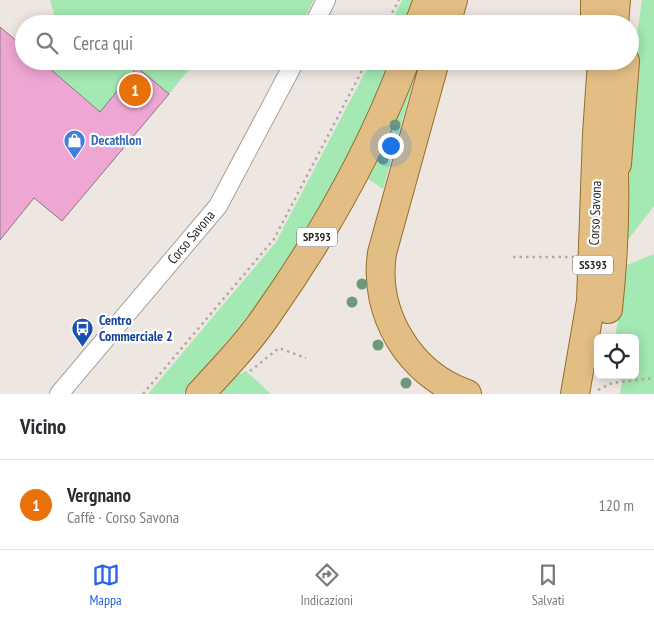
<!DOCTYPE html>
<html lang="it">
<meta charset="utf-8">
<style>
body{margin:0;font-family:"PT Sans Narrow",sans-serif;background:#f2f2f3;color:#2b2b33}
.controls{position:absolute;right:15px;bottom:15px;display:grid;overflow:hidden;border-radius:8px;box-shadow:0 2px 12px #0003}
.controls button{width:45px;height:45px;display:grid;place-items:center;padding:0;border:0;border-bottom:1px solid #e1e1e2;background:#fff;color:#2b2b33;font:25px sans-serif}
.you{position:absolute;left:390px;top:145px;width:18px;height:18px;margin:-12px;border:4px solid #fff;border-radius:50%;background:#1a73e8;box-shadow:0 0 0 8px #1a73e833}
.badge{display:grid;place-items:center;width:32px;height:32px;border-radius:50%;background:#2563eb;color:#fff;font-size:16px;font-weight:700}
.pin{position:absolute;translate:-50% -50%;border:2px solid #fff;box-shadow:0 1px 5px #0006}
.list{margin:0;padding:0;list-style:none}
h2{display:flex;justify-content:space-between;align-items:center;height:65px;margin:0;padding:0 20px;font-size:21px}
h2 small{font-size:16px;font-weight:400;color:#7c7c81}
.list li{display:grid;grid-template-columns:32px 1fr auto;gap:15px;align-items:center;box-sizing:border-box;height:90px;padding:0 20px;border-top:1px solid #e1e1e2}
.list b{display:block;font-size:19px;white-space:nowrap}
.list p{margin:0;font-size:16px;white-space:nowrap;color:#7c7c81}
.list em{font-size:16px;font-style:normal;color:#7c7c81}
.icon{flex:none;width:28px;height:28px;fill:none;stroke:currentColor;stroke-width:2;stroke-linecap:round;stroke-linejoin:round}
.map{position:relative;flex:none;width:654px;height:394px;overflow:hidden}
.search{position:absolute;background:#fff;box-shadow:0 2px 12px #0003;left:15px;right:15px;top:15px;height:55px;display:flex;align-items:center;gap:12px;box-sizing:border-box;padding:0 18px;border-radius:28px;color:#7c7c81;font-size:19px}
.sheet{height:155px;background:#fff}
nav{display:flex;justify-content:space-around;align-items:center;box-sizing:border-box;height:70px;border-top:1px solid #e1e1e2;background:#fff;font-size:14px;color:#7c7c81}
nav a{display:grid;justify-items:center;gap:2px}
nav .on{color:#2563eb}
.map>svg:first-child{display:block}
.green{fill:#a4e8b3}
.building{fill:#eea6d2;stroke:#837c80}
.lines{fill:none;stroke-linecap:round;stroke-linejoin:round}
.street-casing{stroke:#a8a09c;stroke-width:20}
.primary-casing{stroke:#956d2e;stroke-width:30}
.path{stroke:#b0a9a5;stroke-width:2.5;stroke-dasharray:2.5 4;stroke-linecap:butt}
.street{stroke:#fff;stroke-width:18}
.primary{stroke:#e2be85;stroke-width:28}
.tree{fill:#6f987b}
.labels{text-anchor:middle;stroke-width:4.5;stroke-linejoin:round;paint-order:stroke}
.shield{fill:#fff;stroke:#6b6867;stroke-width:1}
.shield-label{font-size:12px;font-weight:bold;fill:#2b2826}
.shop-label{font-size:14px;font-weight:bold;fill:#366cbe;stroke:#fff;text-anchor:start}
.street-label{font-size:14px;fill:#2b2826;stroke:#fff}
.transit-label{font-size:14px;font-weight:bold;fill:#164399;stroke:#fff;text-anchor:start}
</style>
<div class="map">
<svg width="654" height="394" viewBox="0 0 654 394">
<rect width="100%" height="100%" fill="#eee6e1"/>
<path class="green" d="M50 0H314L301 24H50L55 18Z
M402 0H414L406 24H390Z
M642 0H654V206L627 241 634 54Z
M41 61H196L169 94 137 67 100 112Z
M371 61H391C360 141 318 221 267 291 240 326 212 360 183 394H148L276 242Z
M414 61H419L383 189 361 174Z
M654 254V394H620L622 382 616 375H635V338H615L627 265Z
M246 371 271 394H218L232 378Z"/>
<path class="building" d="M0 27 24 47V61H41L100 112 137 67 169 94 62 221 34 198 0 240Z"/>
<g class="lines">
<defs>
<path id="street" d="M314 24 326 0
M59 394 218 206 295 61"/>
<path id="primary" d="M419 24 428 0
M446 24 453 0
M595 24V0
M614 24 616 0
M435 61 382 253C373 313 409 374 467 394
M617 164 625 61
M608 309C614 254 616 201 613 145
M200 394C223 369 248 343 267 315 322 237 371 151 405 61
M575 394 591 301 597 134 602 61"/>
</defs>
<use href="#street" class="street-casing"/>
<use href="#primary" class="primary-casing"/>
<path class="path" d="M386 24 399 0
M513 257H574
M250 371 279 348 306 358
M598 390 612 383 654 378
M143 394 274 239 367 61"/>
<use href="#street" class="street"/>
<use href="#primary" class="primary"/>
</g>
<g class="tree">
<circle cx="395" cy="125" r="5.5"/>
<circle cx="383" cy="159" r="5.5"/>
<circle cx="362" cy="284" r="5.5"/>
<circle cx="352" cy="302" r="5.5"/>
<circle cx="378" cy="345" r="5.5"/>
<circle cx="406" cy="383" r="5.5"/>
</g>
<defs>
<symbol id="shop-pin" viewBox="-11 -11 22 30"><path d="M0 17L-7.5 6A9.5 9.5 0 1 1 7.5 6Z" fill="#3f7fe0" stroke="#fff"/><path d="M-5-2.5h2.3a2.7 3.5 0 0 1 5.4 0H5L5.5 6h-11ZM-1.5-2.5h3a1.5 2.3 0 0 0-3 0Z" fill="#fff"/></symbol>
<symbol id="bus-pin" viewBox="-11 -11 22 30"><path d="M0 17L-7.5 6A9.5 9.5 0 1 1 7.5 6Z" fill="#1a4fb4" stroke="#fff"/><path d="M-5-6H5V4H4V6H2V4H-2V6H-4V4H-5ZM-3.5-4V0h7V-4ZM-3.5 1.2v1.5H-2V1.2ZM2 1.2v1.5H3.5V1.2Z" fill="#fff"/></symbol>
</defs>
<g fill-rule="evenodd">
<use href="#shop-pin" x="62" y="128" width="25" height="34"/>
<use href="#bus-pin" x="70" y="316" width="25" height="34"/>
</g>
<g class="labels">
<g class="shield">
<rect x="297" y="227.5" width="40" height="19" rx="4"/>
<rect x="573" y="255.5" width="40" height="19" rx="4"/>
</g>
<g class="shield-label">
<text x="317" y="241">SP393</text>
<text x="593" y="269">SS393</text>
</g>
<g class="shop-label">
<text x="91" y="145">Decathlon</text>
</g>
<g class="street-label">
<text transform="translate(595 213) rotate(-88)" y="5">Corso Savona</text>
<text transform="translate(191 237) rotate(-50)" y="5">Corso Savona</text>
</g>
<g class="transit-label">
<text x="99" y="325">Centro<tspan x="99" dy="16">Commerciale 2</tspan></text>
</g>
</g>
</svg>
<div class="controls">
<button><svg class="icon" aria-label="locate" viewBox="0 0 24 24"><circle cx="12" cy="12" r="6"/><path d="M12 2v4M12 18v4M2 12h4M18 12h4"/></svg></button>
</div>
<div class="you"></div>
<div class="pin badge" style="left:135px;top:90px;background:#e8710a">1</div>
<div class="search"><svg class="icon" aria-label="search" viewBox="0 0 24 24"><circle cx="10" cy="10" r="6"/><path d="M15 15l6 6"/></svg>Cerca qui</div>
</div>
<section class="sheet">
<h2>Vicino<small></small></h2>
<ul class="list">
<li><span class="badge" style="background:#e8710a">1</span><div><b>Vergnano</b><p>Caffè · Corso Savona</p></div><em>120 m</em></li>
</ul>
</section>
<nav>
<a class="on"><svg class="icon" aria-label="map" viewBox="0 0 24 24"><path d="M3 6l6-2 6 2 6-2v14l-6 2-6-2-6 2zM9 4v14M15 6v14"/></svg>Mappa</a>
<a><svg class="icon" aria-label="directions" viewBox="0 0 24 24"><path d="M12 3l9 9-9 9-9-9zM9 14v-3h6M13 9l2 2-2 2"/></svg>Indicazioni</a>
<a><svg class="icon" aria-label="saved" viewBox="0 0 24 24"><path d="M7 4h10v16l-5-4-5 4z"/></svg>Salvati</a>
</nav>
